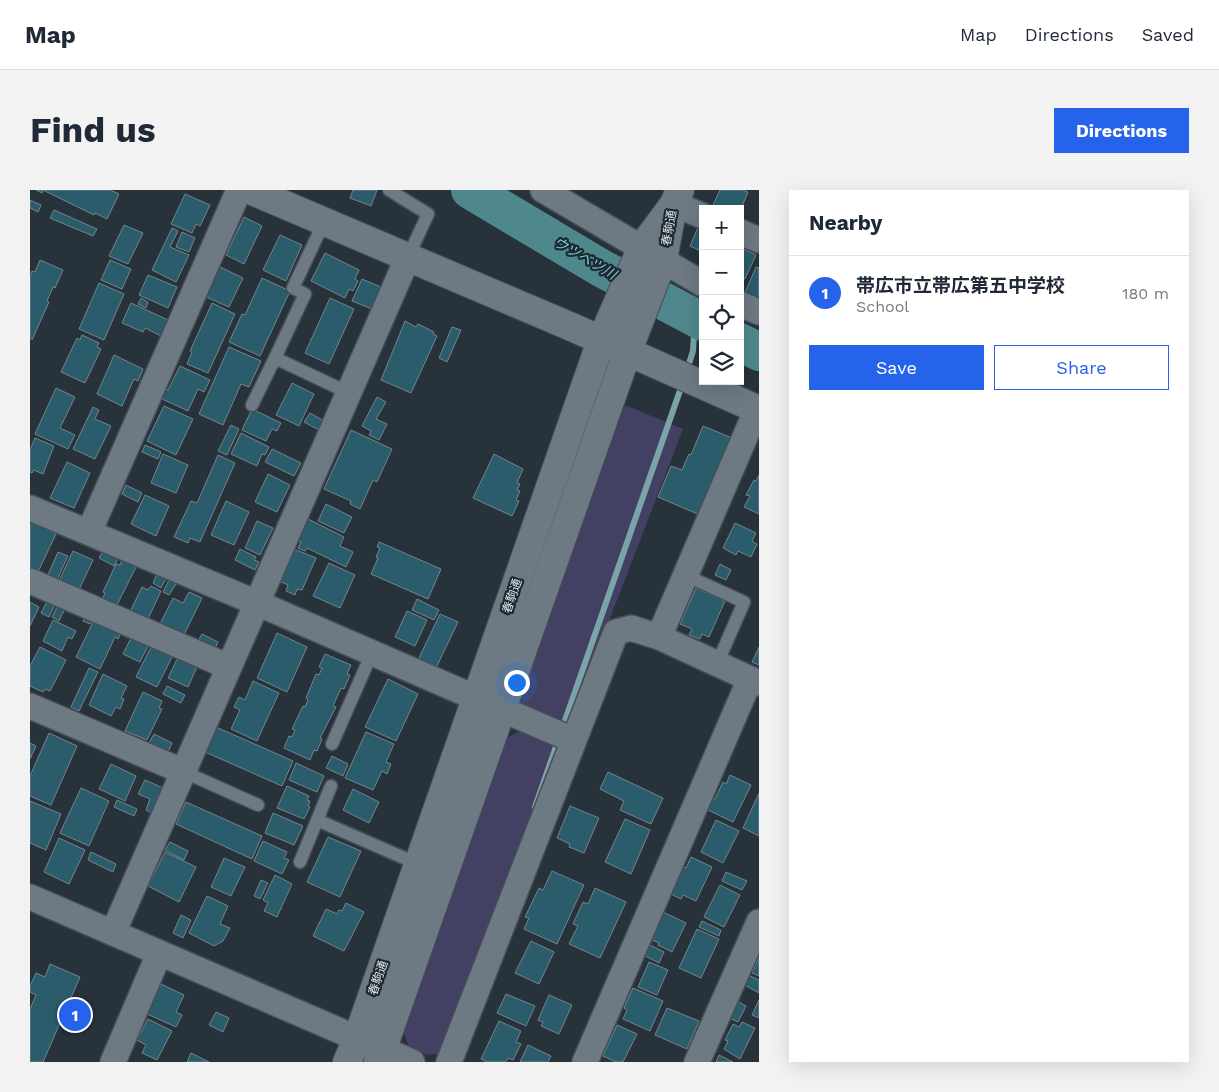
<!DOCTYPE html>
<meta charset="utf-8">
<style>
body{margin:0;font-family:"Work Sans","Noto Sans JP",sans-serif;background:#f2f2f3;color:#1f2937}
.controls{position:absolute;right:15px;top:15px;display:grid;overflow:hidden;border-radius:0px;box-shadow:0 5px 20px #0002}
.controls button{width:45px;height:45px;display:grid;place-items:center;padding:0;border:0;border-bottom:1px solid #e0e1e3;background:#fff;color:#1f2937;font:25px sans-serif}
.you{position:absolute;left:486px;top:492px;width:18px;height:18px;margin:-12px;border:4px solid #fff;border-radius:50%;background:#1a73e8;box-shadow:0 0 0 8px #1a73e833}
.badge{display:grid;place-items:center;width:32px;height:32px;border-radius:50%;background:#2563eb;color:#fff;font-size:16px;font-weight:700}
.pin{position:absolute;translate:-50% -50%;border:2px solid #fff;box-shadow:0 1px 5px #0006}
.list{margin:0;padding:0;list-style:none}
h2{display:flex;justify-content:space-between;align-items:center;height:65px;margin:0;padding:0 20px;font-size:21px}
h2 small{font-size:16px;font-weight:400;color:#747a83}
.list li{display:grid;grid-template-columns:32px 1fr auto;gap:15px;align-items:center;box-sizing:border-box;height:75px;padding:0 20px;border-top:1px solid #e0e1e3}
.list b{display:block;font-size:19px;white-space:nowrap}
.list p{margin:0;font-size:16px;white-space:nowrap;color:#747a83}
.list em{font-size:16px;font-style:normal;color:#747a83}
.actions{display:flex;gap:10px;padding:15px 20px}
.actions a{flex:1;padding:11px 0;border:1px solid #2563eb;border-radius:0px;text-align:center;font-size:18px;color:#2563eb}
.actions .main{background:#2563eb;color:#fff}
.icon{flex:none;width:28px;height:28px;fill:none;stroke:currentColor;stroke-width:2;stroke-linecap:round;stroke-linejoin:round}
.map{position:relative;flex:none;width:729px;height:872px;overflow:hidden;border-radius:0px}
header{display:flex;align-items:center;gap:30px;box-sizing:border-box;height:70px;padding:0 25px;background:#fff;border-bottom:1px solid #e0e1e3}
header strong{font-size:24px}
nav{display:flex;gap:28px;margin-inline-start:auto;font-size:18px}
.intro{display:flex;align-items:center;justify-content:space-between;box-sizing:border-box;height:120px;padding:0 30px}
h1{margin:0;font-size:35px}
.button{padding:12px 22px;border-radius:0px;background:#2563eb;color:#fff;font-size:18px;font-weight:700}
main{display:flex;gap:30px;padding:0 30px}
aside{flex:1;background:#fff;border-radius:0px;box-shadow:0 5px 20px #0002}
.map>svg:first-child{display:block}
.green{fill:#424163}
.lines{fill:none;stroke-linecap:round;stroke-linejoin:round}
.stream{stroke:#7aa4a8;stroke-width:6}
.river{stroke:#4f888c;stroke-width:38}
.building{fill:#2a5c6c;stroke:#75858b}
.service-casing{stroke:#464e56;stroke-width:15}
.minor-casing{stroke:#464e56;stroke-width:28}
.tertiary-casing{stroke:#464e56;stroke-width:30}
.service{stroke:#6d7983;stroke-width:12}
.minor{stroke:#6d7983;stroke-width:25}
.tertiary{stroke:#6d7983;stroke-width:28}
.labels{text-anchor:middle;stroke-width:4.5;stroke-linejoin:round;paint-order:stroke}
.street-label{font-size:12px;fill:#dee5eb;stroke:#1d2830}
.water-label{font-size:14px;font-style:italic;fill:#74d2d9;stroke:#1d2830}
</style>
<header>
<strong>Map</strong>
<nav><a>Map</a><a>Directions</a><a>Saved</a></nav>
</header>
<div class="intro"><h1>Find us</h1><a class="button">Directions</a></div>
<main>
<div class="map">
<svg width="729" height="872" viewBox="0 0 729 872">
<rect width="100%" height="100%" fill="#27323a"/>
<path class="green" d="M595 215 653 239 542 527 527 533 494 519 489 503Z
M490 541 520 551 527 561 414 863 398 865 379 857 373 840 477 548Z"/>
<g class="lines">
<path class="stream" d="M657 180 663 161 665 128
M532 539 653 192
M505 617 529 548"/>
<path class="river" d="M440 0 571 78 673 132
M710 152 729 162"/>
</g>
<path class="building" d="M6 0H80L89 4 77 29 65 23 64 25 13 0 12 3Z
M323 0H347L341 16 320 8Z
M690 0H713L718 2 710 21V19H692L683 15Z
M155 4 180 15 170 36 166 34 162 43 141 34Z
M0 10 11 15 8 22 0 18Z
M24 20 67 39 63 46 20 28Z
M214 27 232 36 214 74 196 65Z
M94 35 113 43 98 74 79 66Z
M669 35 673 36V62L660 56Z
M142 38 148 41 140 57 159 65 146 92 122 80Z
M152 42 165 48 159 62 146 57Z
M250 45 272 55 256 91 233 80Z
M710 57 726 65 715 89 710 87Z
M295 63 329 80 325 89 328 91 323 101 319 99 315 108 281 91Z
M10 70 33 80 25 98 23 97 17 111 19 112 2 150 0 148V86L2 81 5 82Z
M80 70 101 79 92 99 71 90Z
M188 76 213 88 199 117 174 106Z
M726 77 729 78V109L714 105Z
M118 85 147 97 138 118 109 105Z
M232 88 260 101 230 166 199 152 212 124 215 125Z
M332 89 351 97 342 119 322 111Z
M69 93 94 104 74 150 49 139Z
M111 108 118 112 116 118 108 114Z
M300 108 324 119 299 174 275 163Z
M101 113 138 130 131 146 115 138 113 142 92 133Z
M182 113 205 124 178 183 157 174 162 162 160 161Z
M375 131 386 137 388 134 404 142 403 144 407 146 381 203 351 190Z
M422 137 431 140 417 172 409 168Z
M52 145 69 153 67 157 71 159 55 193 31 182 47 148 50 150Z
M199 157 231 171 219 197 211 194 193 235 169 224Z
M84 165 113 179 108 191 104 189 92 216 67 204Z
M150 176 180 190 174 202 168 199 158 221 130 208 135 198 138 200Z
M262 193 284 204 269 236 246 225Z
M26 198 45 207 30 238 45 245 38 259 5 244Z
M347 207 356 212 346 229 357 234 349 250 339 245 341 241 332 236Z
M134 216 163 229 146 265 117 251Z
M63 217 69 220 65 229 81 236 65 269 43 259Z
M222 219 251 233 247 241 242 239 236 251 212 240Z
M280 223 294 231 289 240 274 232Z
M201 235 209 239 197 265 188 261Z
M673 236 702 248 670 325 628 307 641 276 652 280 659 264 661 265Z
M321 240 362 259 347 292 343 290 330 319 320 314 321 311 294 299Z
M211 243 239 257 235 265 232 264 227 276 201 264Z
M5 248 24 256 13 284 4 280 2 283 0 282V260Z
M115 255 131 262 128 269 112 262Z
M242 259 271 273 264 286 235 272Z
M133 264 158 275 146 303 121 293Z
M464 264 493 279 487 293 490 294 487 300 490 301 486 310 489 311 482 326 443 308Z
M188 265 205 273 170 352 160 348 158 353 144 347 161 311 167 313Z
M37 272 60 283 44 318 20 308Z
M238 284 260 295 247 322 225 312Z
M729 285V324L714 317 720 306 716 305 724 290 726 291Z
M96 295 112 303 108 312 92 304Z
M115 305 139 316 126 346 101 334Z
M196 311 219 322 204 355 181 345Z
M296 314 322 327 314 343 288 331Z
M276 328 314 347 310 356 323 362 316 377 277 358 275 361 268 358 271 352 266 350Z
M0 331 26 344 7 384 0 381Z
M227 331 243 338 230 365 215 358Z
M705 333 726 343 722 351 727 354 721 367 708 361 706 365 693 358Z
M349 352 411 379 398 409 341 384 348 368 346 367 350 358 347 357Z
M210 359 226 367 224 370 229 372 225 380 205 370Z
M264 359 286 368 272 400 267 399 265 405 256 401 258 395 247 390Z
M43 361 63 370 48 402 28 393Z
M73 361 88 369 84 376 69 368Z
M28 362 38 366 25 394 16 389Z
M92 370 106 377 85 419 71 412 75 403 73 402 86 374 90 375Z
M299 373 325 385 310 418 283 406Z
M690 374 701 380 696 390 685 385Z
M127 384 136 389 131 398 123 393Z
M139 390 146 394 139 405 133 402Z
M121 396 131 401 116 433 99 424 112 397 118 400Z
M666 398 695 411 679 447 672 444 670 449 659 445 662 439 650 434Z
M159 402 172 408 152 449 128 438 143 408 153 413Z
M19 408 26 412 19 427 11 423Z
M387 409 409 420 404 430 382 420Z
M0 412 9 417 0 436Z
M29 413 36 416 29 431 22 427Z
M377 421 397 430 385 456 365 447Z
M56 424 64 427 60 434 53 431Z
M410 424 428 432 406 478 388 470Z
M66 426 93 439 88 449 85 447 70 479 46 467Z
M23 430 46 441 42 449 38 447 32 461 13 451Z
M247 443 277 457 257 502 227 488Z
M103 444 120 452 110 472 93 464Z
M172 444 188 452 184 461 167 453Z
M10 457 36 470 20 501 15 499 13 502 0 496V476Z
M121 457 142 467 127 497 106 487Z
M729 457V475L722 472Z
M151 461 170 470 158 497 138 488Z
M295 464 321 475 317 484 320 485 314 499 311 498 303 516 306 517 290 548 292 549 287 561 284 560 280 570 254 558 259 546 262 547 265 540 262 539 273 516 275 517 278 510 276 508 286 484 289 485 292 478 289 477Z
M59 478 68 482 49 521 41 517Z
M73 484 97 496 91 508 94 509 90 519 86 517 81 526 59 515Z
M358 489 388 504 366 551 335 537Z
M223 491 249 503 227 551 201 539 210 520 204 517 209 507 215 510Z
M137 496 155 505 151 513 133 504Z
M113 502 132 511 129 518 132 519 117 550 95 541Z
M186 537 263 571 252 596 175 562Z
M336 542 364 554 356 572 361 574 357 584 352 581 343 600 315 588Z
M19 543 47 556 21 615 0 606V586Z
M124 544 142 553 138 562 119 553Z
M0 553 6 556 0 569Z
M302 566 318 574 313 586 296 578Z
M266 573 294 586 287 602 259 590Z
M81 574 106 586 95 611 69 599Z
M578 582 633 608 621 634 590 620 594 611 570 599Z
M700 585 721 595 703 632 676 619 681 607 685 609 693 592 696 594Z
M115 590 133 598 122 623 116 620 120 609 108 604Z
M257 596 279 606 277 610 280 611 278 616 280 617 274 629 247 618Z
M51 598 79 611 59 656 30 643Z
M323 599 349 612 339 633 313 620Z
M729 603V646L713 638Z
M87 610 107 619 104 626 84 617Z
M0 611 31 624 16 660 0 653Z
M156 612 232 646 222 669 146 634Z
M540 616 569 628 554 663 539 657 540 654 527 648Z
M243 623 273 636 264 655 235 643Z
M595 629 620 640 601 684 575 672Z
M686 630 709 641 693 673 671 662Z
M298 647 331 661 310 707 277 692Z
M29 648 55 660 39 694 14 682Z
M233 651 257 662 254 668 259 670 252 684 224 671Z
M140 652 158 661 154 670 135 660Z
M61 662 86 674 83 682 58 670Z
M135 662 166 677 149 712 118 696Z
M661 667 682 677 666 711 653 705 651 709 639 703 652 676 656 678Z
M194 668 215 677 201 706 181 697Z
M522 681 554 695 527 754 494 739 499 728 495 727 509 698 513 700Z
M696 682 717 691 712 700 692 691Z
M245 685 262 694 247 727 234 721 238 713 233 710Z
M231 690 238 693 230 709 224 706Z
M690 695 710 705 694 737 674 727Z
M565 698 596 712 570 768 539 754 548 736 543 734 553 712 558 714Z
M177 706 198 716 190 734 200 738 193 751 184 756 159 743Z
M316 713 334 722 314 761 283 746 296 719 307 724 309 720 312 721Z
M633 722 656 733 642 762 628 755 629 753 620 749Z
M151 725 161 730 153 748 143 743Z
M672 731 691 740 689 746 669 737Z
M667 739 689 749 671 788 649 778Z
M501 751 524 762 509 794 485 783Z
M618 754 634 762 629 773 613 765Z
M729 767V786L722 783Z
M619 772 638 780 627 805 608 797Z
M20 774 50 787 13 872H0V819L6 805 0 802V796L6 783 15 787Z
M716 784 729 790V803L711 793Z
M131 794 154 805 146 822 152 825 146 837 117 824Z
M603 798 633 811 620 841 593 829 597 820 594 818Z
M476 804 505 816 496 836 467 823Z
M519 805 542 815 529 844 511 836 513 832 508 830Z
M729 810V828L722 825Z
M707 811 716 816 708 832 699 828Z
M637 818 669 831 657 859 625 845Z
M186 822 199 828 193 842 179 835Z
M118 829 142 841 127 870 112 863 116 855 107 850Z
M469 831 491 841 486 852 491 854 483 870 478 868 476 872H457L451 869Z
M712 832 725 838 710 869 694 859 698 851 695 850 703 834 709 837Z
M587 835 607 844 593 872H586L573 866Z
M498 855 521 866 518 872H490Z
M161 863 179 872H157Z
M689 865 703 872H686Z"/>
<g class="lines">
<defs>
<path id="service" d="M359 0 398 24 378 67
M245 168 275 104 263 98 294 32
M222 215 245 168 319 203
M655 385 714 412 687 474
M302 554 342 463
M152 581 228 615
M287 630 388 674
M270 672 301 596"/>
<path id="minor" d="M513 0 673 94
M644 14 673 26
M710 42 729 50
M710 114 729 122
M0 318 227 413 543 550
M59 342 209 0
M0 391 199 477
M629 447 727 219
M0 516 152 581
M0 707 382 872
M83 743 378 67
M83 872 129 764
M419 872 586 442 601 438 629 447 729 493
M555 872 720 489
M667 872 729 732"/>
<path id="tertiary" d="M220 0 544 138 729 220
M317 872 327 849 571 151 612 57 644 14 650 0
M348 872 597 163 633 70 642 21"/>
</defs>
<use href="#service" class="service-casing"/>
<use href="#minor" class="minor-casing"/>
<use href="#tertiary" class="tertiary-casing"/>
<use href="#service" class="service"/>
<use href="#minor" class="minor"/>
<use href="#tertiary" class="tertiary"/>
</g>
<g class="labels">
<g class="street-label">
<text transform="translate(639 38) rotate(-80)" y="4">春駒通</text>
<text transform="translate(482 406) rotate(-71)" y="4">春駒通</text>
<text transform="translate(348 788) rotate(-71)" y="4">春駒通</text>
</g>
<g class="water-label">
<text transform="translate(555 68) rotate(30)" y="5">ウツベツ川</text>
</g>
</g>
</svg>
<div class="controls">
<button>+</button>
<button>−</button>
<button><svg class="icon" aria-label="locate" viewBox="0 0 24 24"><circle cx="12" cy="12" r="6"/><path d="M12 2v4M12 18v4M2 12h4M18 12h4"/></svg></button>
<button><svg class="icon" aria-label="layers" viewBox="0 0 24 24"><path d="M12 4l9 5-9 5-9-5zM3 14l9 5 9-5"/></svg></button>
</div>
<div class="you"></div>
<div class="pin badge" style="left:45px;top:825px">1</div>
</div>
<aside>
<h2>Nearby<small></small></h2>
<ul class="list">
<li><span class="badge">1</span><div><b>帯広市立帯広第五中学校</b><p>School</p></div><em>180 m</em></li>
</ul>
<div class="actions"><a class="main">Save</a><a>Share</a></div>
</aside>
</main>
